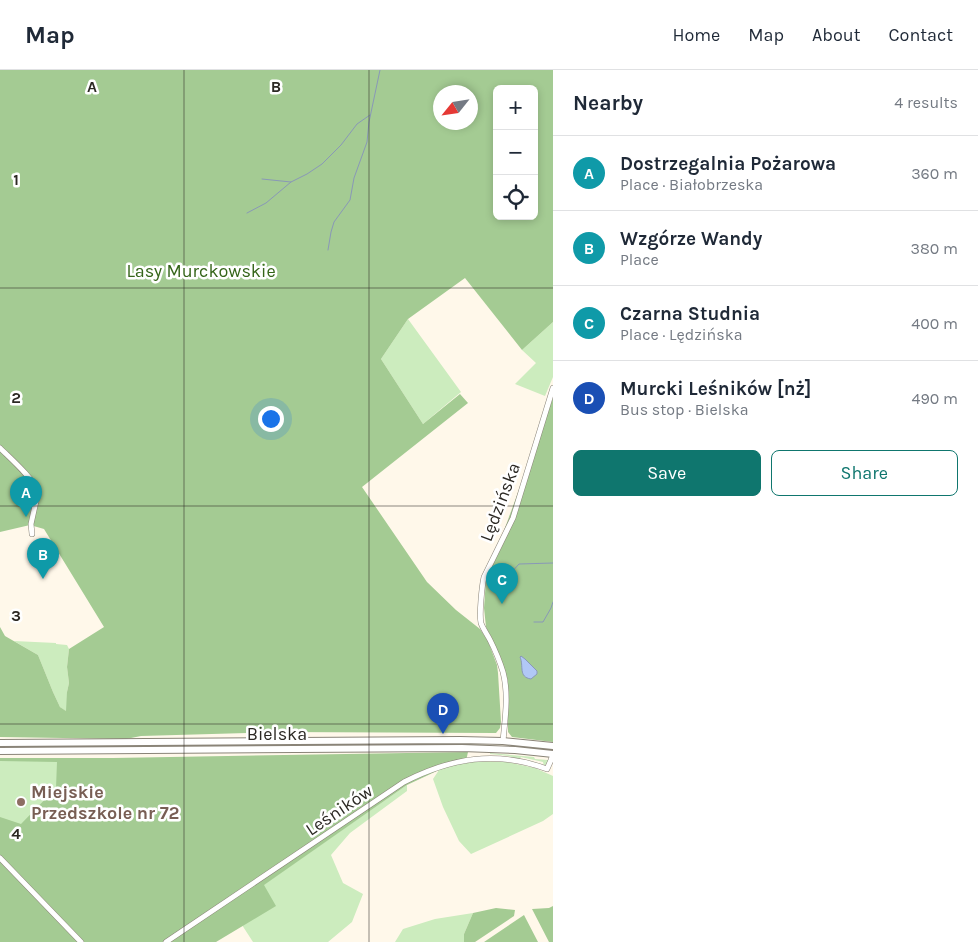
<!DOCTYPE html>
<meta charset="utf-8">
<style>
body{margin:0;font-family:Karla,sans-serif;background:#f2f2f3;color:#1f2937}
.controls{position:absolute;right:15px;top:15px;display:grid;overflow:hidden;border-radius:8px;box-shadow:0 2px 8px #0003}
.controls button{width:45px;height:45px;display:grid;place-items:center;padding:0;border:0;border-bottom:1px solid #e0e1e3;background:#fff;color:#1f2937;font:25px sans-serif}
.compass{position:absolute;left:433px;top:15px;width:45px;height:45px;border-radius:50%;background:#fff;box-shadow:0 2px 8px #0003;rotate:240deg}
.you{position:absolute;left:270px;top:348px;width:18px;height:18px;margin:-12px;border:4px solid #fff;border-radius:50%;background:#1a73e8;box-shadow:0 0 0 8px #1a73e833}
.badge{display:grid;place-items:center;width:32px;height:32px;border-radius:50%;background:#0f766e;color:#fff;font-size:16px;font-weight:700}
.pin{position:absolute;translate:-50% -41px;filter:drop-shadow(0 1px 2px #0008)}
.pin::after{content:'';position:absolute;top:26px;width:18px;height:15px;background:inherit;clip-path:polygon(0 0,100% 0,50% 100%)}
.list{margin:0;padding:0;list-style:none}
h2{display:flex;justify-content:space-between;align-items:center;height:65px;margin:0;padding:0 20px;font-size:21px}
h2 small{font-size:16px;font-weight:400;color:#747a83}
.list li{display:grid;grid-template-columns:32px 1fr auto;gap:15px;align-items:center;box-sizing:border-box;height:75px;padding:0 20px;border-top:1px solid #e0e1e3}
.list b{display:block;font-size:19px;white-space:nowrap}
.list p{margin:0;font-size:16px;white-space:nowrap;color:#747a83}
.list em{font-size:16px;font-style:normal;color:#747a83}
.actions{display:flex;gap:10px;padding:15px 20px}
.actions a{flex:1;padding:11px 0;border:1px solid #0f766e;border-radius:8px;text-align:center;font-size:18px;color:#0f766e}
.actions .main{background:#0f766e;color:#fff}
.icon{flex:none;width:28px;height:28px;fill:none;stroke:currentColor;stroke-width:2;stroke-linecap:round;stroke-linejoin:round}
.map{position:relative;flex:none;width:553px;height:872px;overflow:hidden}
header{display:flex;align-items:center;gap:30px;box-sizing:border-box;height:70px;padding:0 25px;background:#fff;border-bottom:1px solid #e0e1e3}
header strong{font-size:24px}
nav{display:flex;gap:28px;margin-inline-start:auto;font-size:18px}
main{display:flex}
aside{flex:1;background:#fff}
.map>svg:first-child{display:block}
.green{fill:#ccecbe}
.forest{fill:#a4cb93;fill-rule:evenodd}
.water{fill:#b1c8f6;stroke:#8998b7}
.lines{fill:none;stroke-linecap:round;stroke-linejoin:round}
.stream{stroke:#8998b7;stroke-width:1}
.minor-casing{stroke:#8a8478;stroke-width:6}
.major-casing{stroke:#8a8478;stroke-width:8}
.minor{stroke:#fff;stroke-width:5}
.major{stroke:#fff;stroke-width:6}
.grid{fill:none;stroke:#2c2924;stroke-width:1;stroke-opacity:0.55}
.education-dot{fill:#8d6e63;stroke:#fff;stroke-width:2}
.labels{text-anchor:middle;stroke-width:5;stroke-linejoin:round;paint-order:stroke}
.park-label{font-size:18px;fill:#35651a;stroke:#fff}
.street-label{font-size:18px;fill:#2c2924;stroke:#fff}
.education-label{font-size:18px;font-weight:bold;fill:#785e54;stroke:#fff;text-anchor:start}
.grid-label{font-size:16px;text-anchor:middle;font-weight:bold;fill:#2c2924;stroke:#fff;stroke-width:5;stroke-linejoin:round;paint-order:stroke}
</style>
<header>
<strong>Map</strong>
<nav><a>Home</a><a>Map</a><a>About</a><a>Contact</a></nav>
</header>
<main>
<div class="map">
<svg width="553" height="872" viewBox="0 0 553 872">
<rect width="100%" height="100%" fill="#fff8ea"/>
<path class="green" d="M408 249 461 322 423 354 381 289Z
M553 252V307L545 326 515 314 536 293 522 280Z
M14 571 56 573V574L67 575 69 579 67 597 69 613 67 622V642L60 637 53 622 38 585Z
M490 683 534 687 535 689 548 690V693L544 696 543 692 521 687 519 690 509 686 490 684Z
M0 689 62 690 72 739 0 824Z
M466 691 507 692 535 698 553 706V744L543 751 471 784 459 771 443 737 433 709 439 700Z
M407 715V721L350 763 331 785 343 813 363 824 352 852 328 872H253L242 855 275 836 263 815Z
M473 843 464 864V872H395L403 859 435 849Z"/>
<path class="forest" d="M0 0H553V252L522 280 465 208 408 249 381 289 423 354 460 324 468 333 362 417 427 512 456 540 480 559 488 571 497 595 498 603 501 652 500 658 496 663 282 662 141 666 126 669 0 667V557L5 566 38 585 53 622 60 637 66 641 67 622 69 613 67 597 69 579 104 557 44 459 30 455 0 462ZM497 19H534V146H497ZM440 22H470V52H440Z
M553 328V672L512 667 508 662V611L500 588 486 557 484 538 486 509Z
M468 682 466 691 439 700 407 715 264 815 276 836 216 872H0V747L21 754 56 718 57 692 0 691V688H113Z
M553 836V872H549L532 839 549 838Z
M496 838 515 840 514 846 475 872H464V864L473 843Z
M524 845 538 872H484Z"/>
<path class="water" d="M521 586 525 589 537 601V604L531 609C518 607 524 596 520 587Z"/>
<g class="lines">
<path class="stream" d="M262 109 291 112 307 104 322 94 341 75 357 54 370 45
M247 143 266 133 291 112
M328 180 331 162 334 152 350 130 354 108 367 72 369 52 380 0
M509 505 519 494 553 493
M534 552H543L551 538 553 532"/>
<defs>
<path id="minor" d="M0 378C11 389 33 408 38 422L31 454 32 464
M503 671C505 649 509 625 503 602 500 592 495 580 490 570 487 564 483 559 481 553 479 544 482 516 484 507L513 448 553 318
M0 788 81 872
M166 872 404 712C451 688 496 680 547 699L551 690 553 684"/>
<path id="major" d="M0 673 460 670 503 671 553 676
M0 681 462 678 515 680 553 684"/>
</defs>
<use href="#minor" class="minor-casing"/>
<use href="#major" class="major-casing"/>
<use href="#minor" class="minor"/>
<use href="#major" class="major"/>
</g>
<path class="grid" d="M184 0V872M369 0V872M0 218H553M0 436H553M0 654H553"/>
<circle class="education-dot" cx="21" cy="732" r="5"/>
<g class="labels">
<g class="park-label">
<text x="201" y="207">Lasy Murckowskie</text>
</g>
<g class="street-label">
<text transform="translate(500 432) rotate(-69)" y="6">Lędzińska</text>
<text x="277" y="670">Bielska</text>
<text transform="translate(339 740) rotate(-34)" y="6">Leśników</text>
</g>
<g class="education-label">
<text x="31" y="728">Miejskie<tspan x="31" dy="21">Przedszkole nr 72</tspan></text>
</g>
</g>
<g class="grid-label">
<text x="92" y="22">A</text>
<text x="276" y="22">B</text>
<text x="16" y="115">1</text>
<text x="16" y="333">2</text>
<text x="16" y="551">3</text>
<text x="16" y="769">4</text>
</g>
</svg>
<div class="controls">
<button>+</button>
<button>−</button>
<button><svg class="icon" aria-label="locate" viewBox="0 0 24 24"><circle cx="12" cy="12" r="6"/><path d="M12 2v4M12 18v4M2 12h4M18 12h4"/></svg></button>
</div>
<svg class="compass" viewBox="-18 -18 36 36"><path d="M0-13l5 13h-10z" fill="#e53935"/><path d="M0 13l5-13h-10z" fill="#747a83"/></svg>
<div class="you"></div>
<div class="pin badge" style="left:26px;top:447px;background:#0f9aa8">A</div>
<div class="pin badge" style="left:43px;top:509px;background:#0f9aa8">B</div>
<div class="pin badge" style="left:502px;top:534px;background:#0f9aa8">C</div>
<div class="pin badge" style="left:443px;top:664px;background:#1a4fb4">D</div>
</div>
<aside>
<h2>Nearby<small>4 results</small></h2>
<ul class="list">
<li><span class="badge" style="background:#0f9aa8">A</span><div><b>Dostrzegalnia Pożarowa</b><p>Place · Białobrzeska</p></div><em>360 m</em></li>
<li><span class="badge" style="background:#0f9aa8">B</span><div><b>Wzgórze Wandy</b><p>Place</p></div><em>380 m</em></li>
<li><span class="badge" style="background:#0f9aa8">C</span><div><b>Czarna Studnia</b><p>Place · Lędzińska</p></div><em>400 m</em></li>
<li><span class="badge" style="background:#1a4fb4">D</span><div><b>Murcki Leśników [nż]</b><p>Bus stop · Bielska</p></div><em>490 m</em></li>
</ul>
<div class="actions"><a class="main">Save</a><a>Share</a></div>
</aside>
</main>
